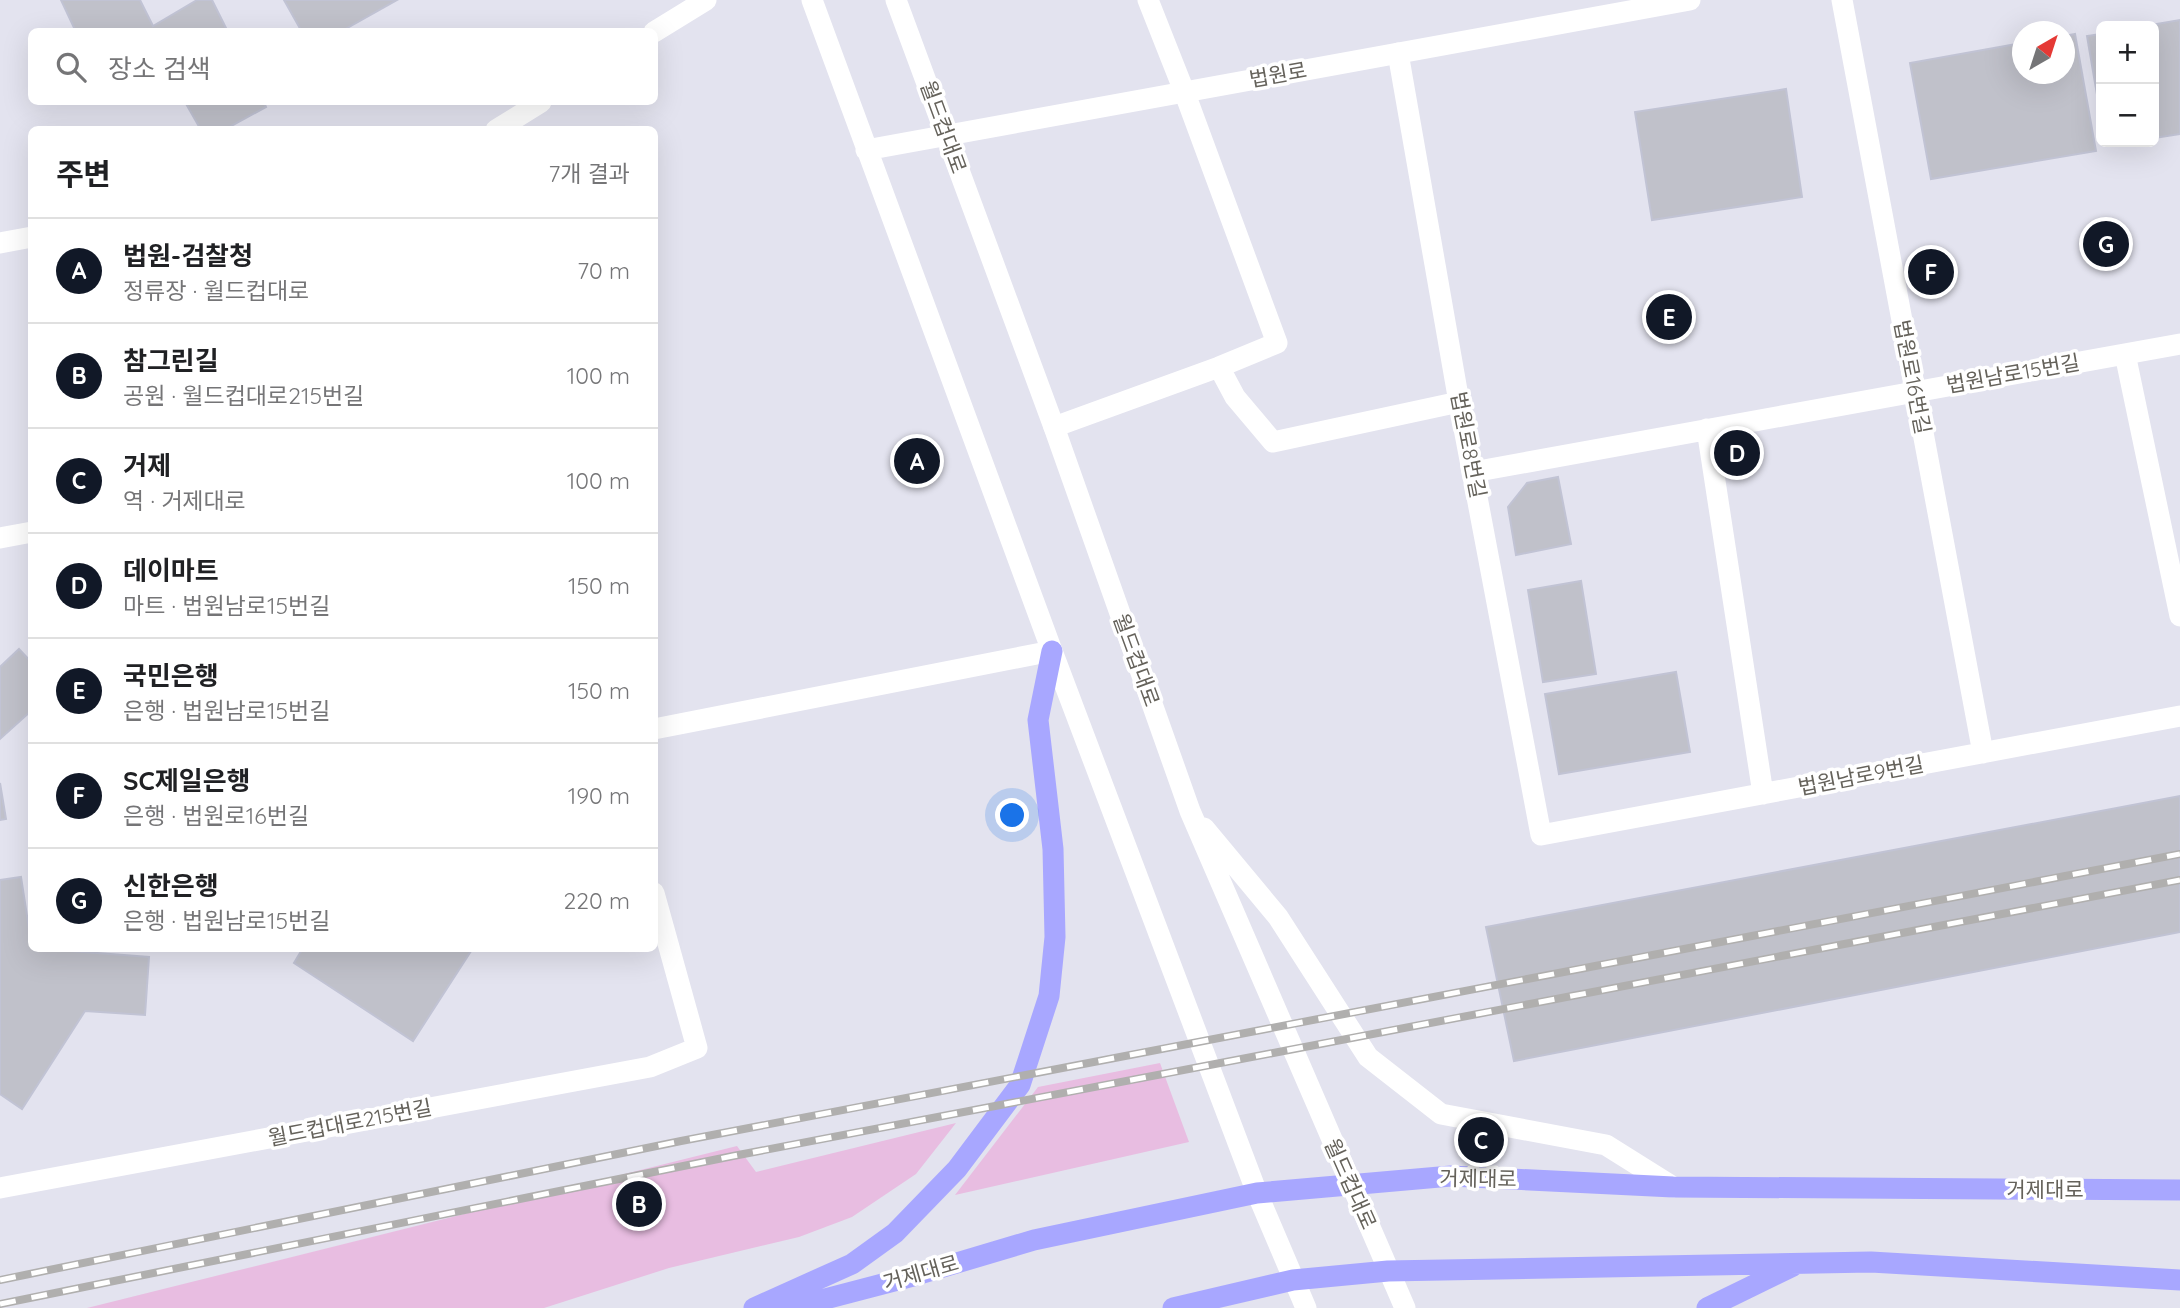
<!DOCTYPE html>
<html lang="ko">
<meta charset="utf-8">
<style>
body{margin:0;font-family:Quicksand,"Noto Sans KR",sans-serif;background:#f6f6f6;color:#202124}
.controls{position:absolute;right:21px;top:21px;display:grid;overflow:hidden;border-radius:10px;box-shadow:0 7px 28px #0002}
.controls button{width:63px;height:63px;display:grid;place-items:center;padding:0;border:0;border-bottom:2px solid #e0e0e0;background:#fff;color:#202124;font:35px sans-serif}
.compass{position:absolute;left:2012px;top:21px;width:63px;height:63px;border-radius:50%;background:#fff;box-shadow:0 7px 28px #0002;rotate:39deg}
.you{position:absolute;left:1013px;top:816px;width:24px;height:24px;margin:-18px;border:5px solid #fff;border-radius:50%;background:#1a73e8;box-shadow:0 0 0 10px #1a73e833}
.badge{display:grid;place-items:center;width:46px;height:46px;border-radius:50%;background:#111827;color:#fff;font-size:23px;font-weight:700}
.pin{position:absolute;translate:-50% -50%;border:4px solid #fff;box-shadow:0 2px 7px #0006}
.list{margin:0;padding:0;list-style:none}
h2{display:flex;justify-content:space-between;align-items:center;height:91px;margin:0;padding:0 28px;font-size:30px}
h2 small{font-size:23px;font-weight:400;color:#757577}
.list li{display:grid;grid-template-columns:46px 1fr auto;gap:21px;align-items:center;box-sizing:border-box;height:105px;padding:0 28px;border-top:2px solid #e0e0e0}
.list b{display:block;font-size:26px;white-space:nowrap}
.list p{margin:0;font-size:23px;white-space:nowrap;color:#757577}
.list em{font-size:23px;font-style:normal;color:#757577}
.icon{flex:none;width:38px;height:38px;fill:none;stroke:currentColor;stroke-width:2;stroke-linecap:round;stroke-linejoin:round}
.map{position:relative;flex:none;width:2180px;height:1308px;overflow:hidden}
.search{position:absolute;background:#fff;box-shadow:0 7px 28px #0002;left:28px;top:28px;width:630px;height:77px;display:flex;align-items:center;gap:18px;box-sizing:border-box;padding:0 24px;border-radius:10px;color:#757577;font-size:26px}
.panel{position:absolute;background:#fff;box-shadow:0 7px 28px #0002;left:28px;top:126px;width:630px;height:826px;border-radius:10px}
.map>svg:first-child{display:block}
.green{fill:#e8bde1}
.building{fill:#c0c1ca;stroke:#c1c3d4;stroke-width:2}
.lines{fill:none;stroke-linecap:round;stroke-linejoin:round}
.street{stroke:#fff;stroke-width:21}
.secondary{stroke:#fff;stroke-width:21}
.primary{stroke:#a8a7ff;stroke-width:21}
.rail-casing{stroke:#b0afae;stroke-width:8}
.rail{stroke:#fff;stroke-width:5;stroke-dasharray:16;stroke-linecap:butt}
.labels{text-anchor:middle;stroke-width:7;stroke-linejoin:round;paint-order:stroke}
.street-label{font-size:21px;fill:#65625b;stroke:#fff}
</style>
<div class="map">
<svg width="2180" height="1308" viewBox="0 0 2180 1308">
<rect width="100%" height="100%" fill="#e3e3ef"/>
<path class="green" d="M1160 1063 1189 1142 955 1195 1038 1087Z
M956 1123 916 1174 852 1217 799 1237 669 1268 544 1308H87L737 1146 756 1172Z"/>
<path class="building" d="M61 0H140L153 26 197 0H212L228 32H76Z
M284 0H397L340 32H302Z
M2180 20V134L2154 138V26H2145Z
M2075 34 2096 151 1931 179 1910 63 2022 43V74H2064V36Z
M2101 34V118L2087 36Z
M1786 89 1802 197 1652 220 1635 112Z
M185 102H264L266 107 224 130H201Z
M1558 477 1571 544 1516 555 1508 507 1527 483Z
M1581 581 1596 674 1543 682 1528 590Z
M19 649 32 663V710L0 739V667Z
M1676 672 1690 752 1559 774 1545 694Z
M0 783 6 819 0 820Z
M2180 796V932L1514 1061 1486 927Z
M21 877 32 948 149 957 145 1015 85 1011 22 1109 0 1094V880Z
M303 948H473L413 1041 294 963Z"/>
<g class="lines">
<path class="street" d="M1148 0 1184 91 1277 343 1219 367
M1842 0 1983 753
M654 32 706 0
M1398 53 1459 402 1541 835 2180 716
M496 130 541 102
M0 243 32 237
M2125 354 2180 616
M1054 427 1219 367 1235 397 1273 442 1459 402
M1707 429 1763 794
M1473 472 2180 344
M0 538 32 532
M654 729 1052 651
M0 1188 650 1067 697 1048 654 893"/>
<path class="secondary" d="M812 0 1052 651 1257 1193 1306 1308
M896 0 1054 427 1190 811 1405 1308
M866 150 1690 0
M1204 828 1278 917 1368 1057 1441 1114 1606 1145 1673 1187"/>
<path class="primary" d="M754 1308 852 1264 895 1233 957 1169 1020 1085 1049 996 1055 937 1053 849 1038 720 1052 651
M791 1308 913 1276 1034 1240 1257 1193 1451 1176 1673 1187 2180 1190
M1173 1308 1293 1280 1388 1271 1871 1262 2180 1280
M1707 1308 1793 1266"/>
<defs>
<path id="rail" d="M0 1280 681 1141 2180 854
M0 1304 733 1156 2180 880"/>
</defs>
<use href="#rail" class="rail-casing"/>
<use href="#rail" class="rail"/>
</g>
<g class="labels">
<g class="street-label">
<text transform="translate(1278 75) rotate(-10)" y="7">법원로</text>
<text transform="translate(943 127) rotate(70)" y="7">월드컵대로</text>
<text transform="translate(2013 374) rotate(-10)" y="7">법원남로15번길</text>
<text transform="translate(1912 377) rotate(79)" y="7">법원로16번길</text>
<text transform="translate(1468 445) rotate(79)" y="7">법원로8번길</text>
<text transform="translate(1136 660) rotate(70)" y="7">월드컵대로</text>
<text transform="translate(1861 776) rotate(-11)" y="7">법원남로9번길</text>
<text transform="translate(350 1123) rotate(-11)" y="7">월드컵대로215번길</text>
<text transform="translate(1478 1179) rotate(1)" y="7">거제대로</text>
<text transform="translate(1350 1184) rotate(66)" y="7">월드컵대로</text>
<text x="2045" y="1197">거제대로</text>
<text transform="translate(921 1273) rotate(-16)" y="7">거제대로</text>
</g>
</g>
</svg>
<div class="controls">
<button>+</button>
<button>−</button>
</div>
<svg class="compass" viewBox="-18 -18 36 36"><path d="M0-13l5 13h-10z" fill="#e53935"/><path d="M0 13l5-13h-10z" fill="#757577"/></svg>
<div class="you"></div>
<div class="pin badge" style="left:917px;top:461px">A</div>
<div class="pin badge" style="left:639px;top:1204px">B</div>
<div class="pin badge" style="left:1481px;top:1140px">C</div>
<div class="pin badge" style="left:1737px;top:453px">D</div>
<div class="pin badge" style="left:1669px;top:317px">E</div>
<div class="pin badge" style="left:1931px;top:272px">F</div>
<div class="pin badge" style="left:2106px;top:244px">G</div>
<div class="search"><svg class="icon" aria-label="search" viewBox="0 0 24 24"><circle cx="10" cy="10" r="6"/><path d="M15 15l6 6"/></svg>장소 검색</div>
<section class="panel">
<h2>주변<small>7개 결과</small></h2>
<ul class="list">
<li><span class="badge">A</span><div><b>법원-검찰청</b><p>정류장 · 월드컵대로</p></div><em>70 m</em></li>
<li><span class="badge">B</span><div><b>참그린길</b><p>공원 · 월드컵대로215번길</p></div><em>100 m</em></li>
<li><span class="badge">C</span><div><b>거제</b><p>역 · 거제대로</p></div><em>100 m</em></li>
<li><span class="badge">D</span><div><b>데이마트</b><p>마트 · 법원남로15번길</p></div><em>150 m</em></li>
<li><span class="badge">E</span><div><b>국민은행</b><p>은행 · 법원남로15번길</p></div><em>150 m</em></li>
<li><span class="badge">F</span><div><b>SC제일은행</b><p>은행 · 법원로16번길</p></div><em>190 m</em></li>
<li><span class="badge">G</span><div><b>신한은행</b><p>은행 · 법원남로15번길</p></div><em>220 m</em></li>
</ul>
</section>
</div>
